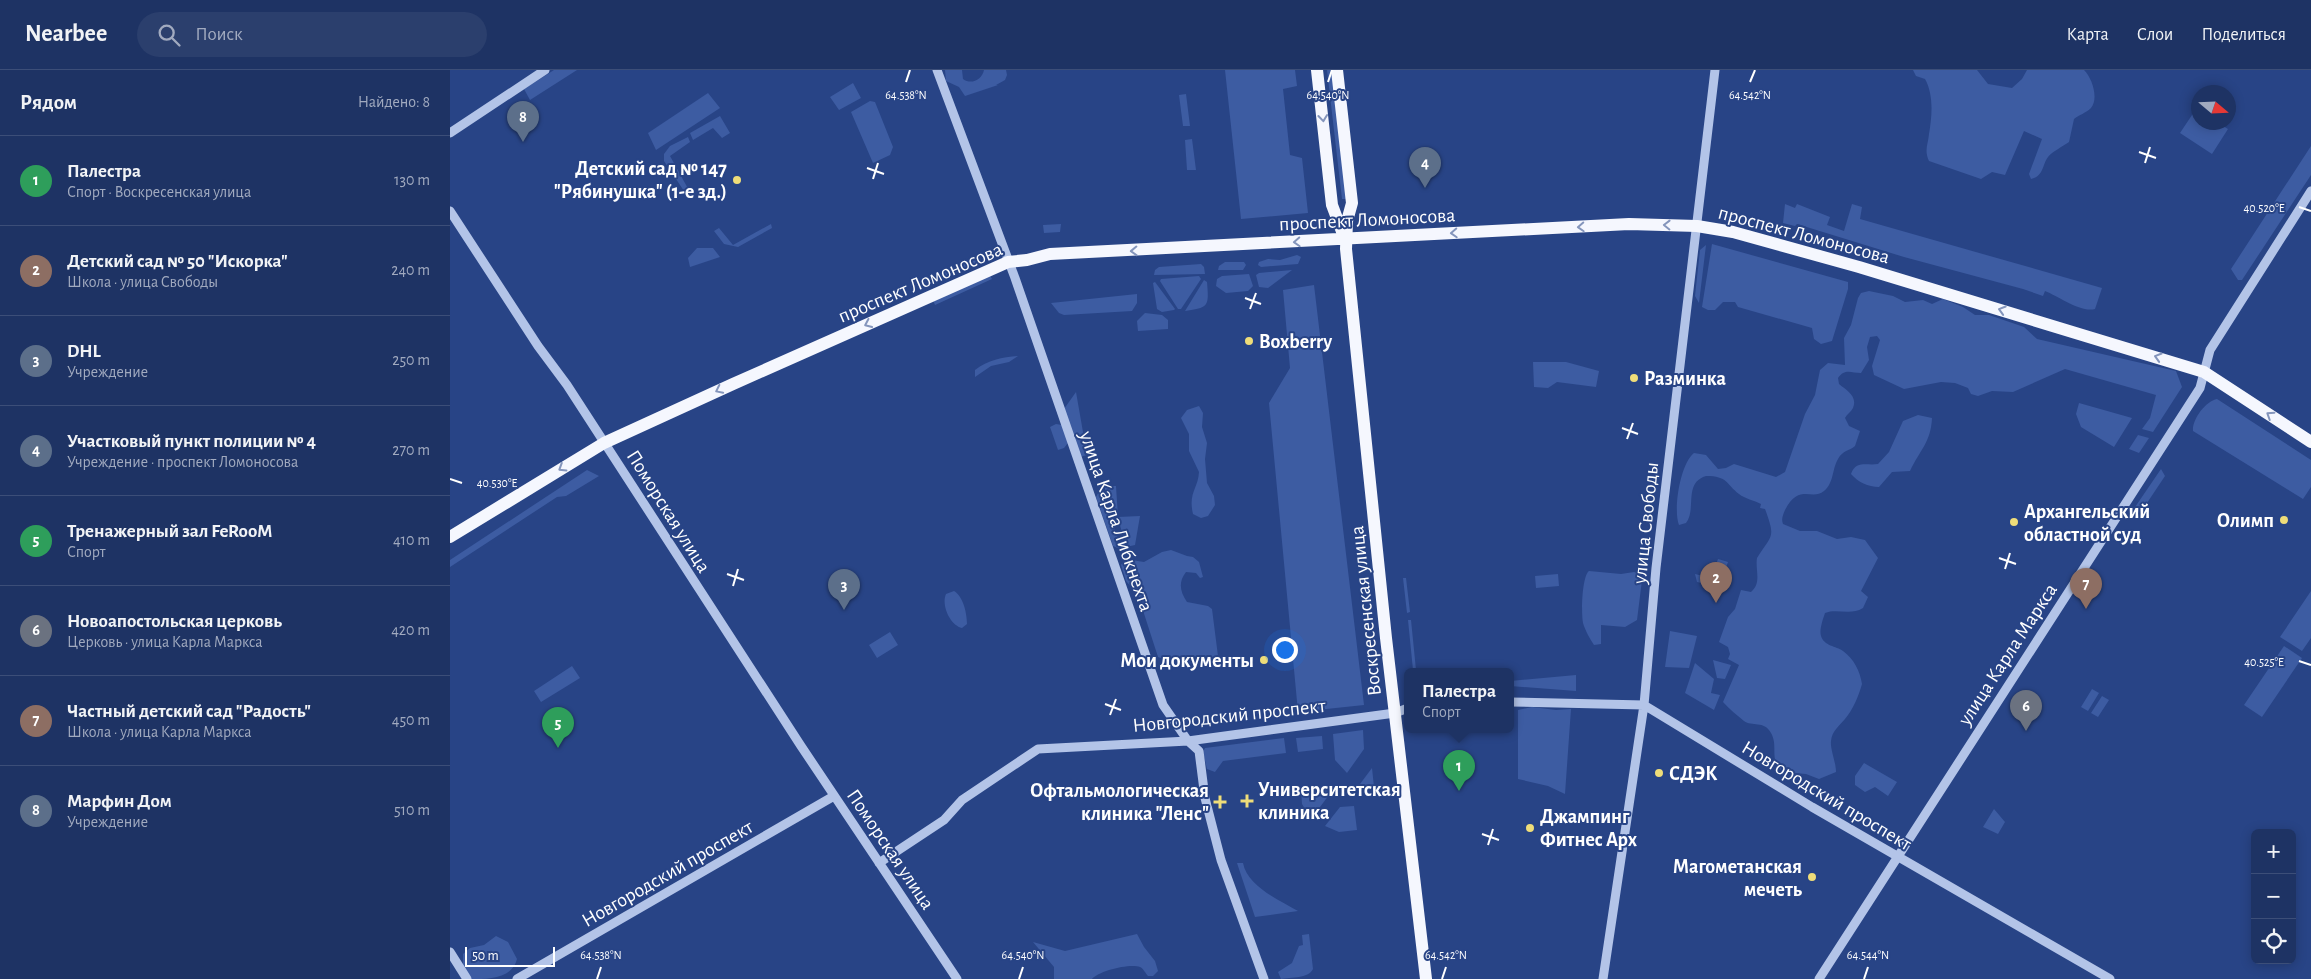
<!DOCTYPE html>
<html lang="ru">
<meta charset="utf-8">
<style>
body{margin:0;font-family:"Alegreya Sans",sans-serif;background:#2b3f6d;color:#f1f3f6}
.controls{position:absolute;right:15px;bottom:15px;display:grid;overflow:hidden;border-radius:8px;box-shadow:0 2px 12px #0003}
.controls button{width:45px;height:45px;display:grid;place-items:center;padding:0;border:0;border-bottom:1px solid #3c4e78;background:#1e3364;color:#f1f3f6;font:25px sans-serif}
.compass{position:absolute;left:1741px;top:15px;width:45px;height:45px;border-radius:50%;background:#1e3364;box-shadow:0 2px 12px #0003;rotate:109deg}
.scale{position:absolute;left:15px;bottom:12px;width:90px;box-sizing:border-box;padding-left:5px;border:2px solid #fff;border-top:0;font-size:14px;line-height:18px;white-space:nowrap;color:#fff;-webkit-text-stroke:4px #284486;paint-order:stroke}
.you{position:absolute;left:834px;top:579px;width:18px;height:18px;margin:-12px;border:4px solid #fff;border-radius:50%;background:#1a73e8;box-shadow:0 0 0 8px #1a73e833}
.badge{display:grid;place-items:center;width:32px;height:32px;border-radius:50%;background:#8abfa5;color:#fff;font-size:16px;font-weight:700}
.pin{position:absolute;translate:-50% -41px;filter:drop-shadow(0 1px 2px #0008)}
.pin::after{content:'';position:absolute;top:26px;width:18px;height:15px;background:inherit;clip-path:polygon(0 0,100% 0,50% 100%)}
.popup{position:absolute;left:954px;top:598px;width:110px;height:65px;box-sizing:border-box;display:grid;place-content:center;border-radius:8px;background:#1e3364;filter:drop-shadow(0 1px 4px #0005);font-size:16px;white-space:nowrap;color:#a1aabf}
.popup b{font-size:19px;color:#f1f3f6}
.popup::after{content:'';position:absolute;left:50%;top:100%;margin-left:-10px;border:10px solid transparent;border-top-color:#1e3364}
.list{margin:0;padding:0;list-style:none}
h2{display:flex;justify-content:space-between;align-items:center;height:65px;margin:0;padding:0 20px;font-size:21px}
h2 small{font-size:16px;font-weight:400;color:#a1aabf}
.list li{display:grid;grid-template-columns:32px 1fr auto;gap:15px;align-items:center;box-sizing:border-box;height:90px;padding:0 20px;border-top:1px solid #3c4e78}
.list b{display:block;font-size:19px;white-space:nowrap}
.list p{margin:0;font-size:16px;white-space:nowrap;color:#a1aabf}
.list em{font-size:16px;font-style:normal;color:#a1aabf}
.icon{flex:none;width:28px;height:28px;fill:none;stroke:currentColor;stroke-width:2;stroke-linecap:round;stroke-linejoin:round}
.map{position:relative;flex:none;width:1861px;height:909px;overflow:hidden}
header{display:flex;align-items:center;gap:30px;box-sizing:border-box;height:70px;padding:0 25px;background:#1e3364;border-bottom:1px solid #3c4e78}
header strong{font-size:24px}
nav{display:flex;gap:28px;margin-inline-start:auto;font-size:18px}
.search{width:350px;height:45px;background:#2b3f6d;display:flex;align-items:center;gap:12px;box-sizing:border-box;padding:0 18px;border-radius:28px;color:#a1aabf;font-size:19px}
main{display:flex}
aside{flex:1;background:#1e3364}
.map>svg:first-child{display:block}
.green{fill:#3d5ca2}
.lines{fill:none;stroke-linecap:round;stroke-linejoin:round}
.minor{stroke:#b3c4e8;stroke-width:9}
.major{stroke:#f5f7fe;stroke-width:12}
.oneway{stroke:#8495bc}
.ticks{fill:none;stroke:#fff;stroke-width:2}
.poi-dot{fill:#efdd79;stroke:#284486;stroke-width:2}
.labels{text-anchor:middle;stroke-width:4;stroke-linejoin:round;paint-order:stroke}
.poi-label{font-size:20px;font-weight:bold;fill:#fff;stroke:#284486;text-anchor:start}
.street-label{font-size:20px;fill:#fff;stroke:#284486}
.ticks-label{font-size:12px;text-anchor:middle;fill:#fff;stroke:#284486;stroke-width:4;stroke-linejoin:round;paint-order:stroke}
</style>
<header>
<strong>Nearbee</strong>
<div class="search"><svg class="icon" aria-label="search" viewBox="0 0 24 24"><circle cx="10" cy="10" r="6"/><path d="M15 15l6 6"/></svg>Поиск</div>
<nav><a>Карта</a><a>Слои</a><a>Поделиться</a></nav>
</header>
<main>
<aside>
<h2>Рядом<small>Найдено: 8</small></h2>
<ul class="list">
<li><span class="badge" style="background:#2e9e5b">1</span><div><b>Палестра</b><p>Спорт · Воскресенская улица</p></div><em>130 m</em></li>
<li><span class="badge" style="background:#8d6e63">2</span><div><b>Детский сад № 50 &quot;Искорка&quot;</b><p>Школа · улица Свободы</p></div><em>240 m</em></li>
<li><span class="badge" style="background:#5c6f8a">3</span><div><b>DHL</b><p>Учреждение</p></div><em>250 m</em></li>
<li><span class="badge" style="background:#5c6f8a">4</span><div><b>Участковый пункт полиции № 4</b><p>Учреждение · проспект Ломоносова</p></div><em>270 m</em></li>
<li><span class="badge" style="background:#2e9e5b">5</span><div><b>Тренажерный зал FeRooM</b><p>Спорт</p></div><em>410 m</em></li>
<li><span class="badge" style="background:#6b7280">6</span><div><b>Новоапостольская церковь</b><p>Церковь · улица Карла Маркса</p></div><em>420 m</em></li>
<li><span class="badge" style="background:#8d6e63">7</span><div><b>Частный детский сад &quot;Радость&quot;</b><p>Школа · улица Карла Маркса</p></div><em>450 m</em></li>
<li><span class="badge" style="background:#5c6f8a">8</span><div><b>Марфин Дом</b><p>Учреждение</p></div><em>510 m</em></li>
</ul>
</aside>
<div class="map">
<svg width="1861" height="909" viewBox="0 0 1861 909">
<rect width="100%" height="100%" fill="#284486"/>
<path class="green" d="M104 0H127L80 30 74 19Z
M495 0H512L513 9C521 15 532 10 534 0H556L557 5 555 10 546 15H548L515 26 509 17 496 11Z
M775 0H845L847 16 833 19 840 85 852 88 858 143 791 149Z
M877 0H882L897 129H892Z
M1463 0H1527L1538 14 1562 18 1572 9 1577 0H1634C1642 8 1649 28 1641 38 1636 43 1629 45 1624 49L1619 72C1612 77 1603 81 1598 87 1592 95 1594 106 1581 109L1579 104 1592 69 1574 61 1555 105 1542 102 1531 109 1479 91C1474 80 1478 75 1479 64 1482 47 1484 25 1475 9L1466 6Z
M403 13 411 28 389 40 380 27Z
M258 23 270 38 206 80 198 63Z
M736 24 740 56H733L729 25Z
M420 31 425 32 443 77 440 85 423 93 401 42Z
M1746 39 1748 40V52L1768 53 1778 59 1762 84 1730 63Z
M270 46 280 63 272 68 263 58 243 70 240 63Z
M238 67 240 72 220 86 241 124H236L214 91V84L220 76Z
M742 69 746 100H737L735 70Z
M1861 76V105L1792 210H1788L1781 199Z
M1335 134 1345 138 1347 134 1380 147 1377 155 1394 161 1402 134 1412 137 1410 149 1652 218 1645 239C1631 243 1608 226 1595 221L1593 226 1573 219 1454 187 1347 154 1345 156 1333 153Z
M321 154 322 158 288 177 274 174 264 161 269 158 283 175Z
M611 154 610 162 594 163 593 155Z
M1262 174 1398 212V219L1382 271 1371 274 1364 269 1362 258 1288 237 1285 232H1273L1265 240H1258L1252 237Z
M1256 175 1249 233 1245 226 1250 180Z
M247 178H263L270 187 240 197 238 188Z
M847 185 851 187 848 194 811 197 808 195 809 192 818 189 830 190Z
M530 188 532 193 478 214 477 208Z
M775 192H794L796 195 793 200H768L769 196Z
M751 194 754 197 755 204 704 205 705 200 709 197Z
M842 200 818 218 809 217 806 205 809 203Z
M539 204 542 209 485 235 483 230Z
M799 204 803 216 798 221 776 223 766 216 767 209 772 206Z
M749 206 751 209 731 239H728L710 211 711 209Z
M754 210 757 212C759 236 759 238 735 241Z
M705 212 725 239 724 240 712 242 707 239 703 213Z
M864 215 914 635 848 642 819 333 840 298 833 220Z
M1419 221 1443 226 1455 232 1473 230 1482 234 1493 229 1513 237 1525 245H1539L1574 257 1587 269 1726 301 1732 317 1703 362 1692 359 1700 348 1706 325 1615 299 1563 322 1542 321 1528 326 1521 324 1518 318 1505 313 1491 312 1454 319 1424 305 1422 296 1430 270 1427 266 1420 267 1417 277 1419 290 1411 303C1401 303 1395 298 1388 308L1389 314C1396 320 1408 326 1403 338 1401 342 1397 344 1395 348L1399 356 1410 361 1405 376C1399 381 1393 380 1388 389 1382 399 1384 413 1374 421 1362 431 1349 413 1335 440 1333 445 1331 449 1333 454L1350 461H1367L1387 469 1401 467 1415 470 1428 488 1411 521 1418 527 1413 538C1400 546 1387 538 1375 543 1373 549 1369 560 1371 566 1374 576 1386 576 1393 581 1404 589 1410 601 1412 614 1409 625 1403 640 1395 649 1389 656 1382 661 1381 671 1380 679 1386 692 1386 702L1369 709 1356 704 1333 702C1318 689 1329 677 1321 663 1314 650 1302 657 1294 651 1287 645 1279 639 1273 632L1289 595 1278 589 1280 584 1278 577 1269 572 1278 547 1285 539 1291 520 1301 522C1312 513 1305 500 1307 488 1322 464 1326 469 1315 439L1310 438 1311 434C1304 430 1295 429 1289 424 1276 414 1278 406 1256 406 1233 413 1247 439 1236 453L1229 455C1223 440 1230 394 1244 383L1256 385 1268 399 1276 398 1284 394 1326 407 1335 402 1355 344 1365 325 1370 300 1378 293 1395 295 1394 268 1401 255 1408 228 1411 223Z
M687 224V233L682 241 614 245 609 243 601 233Z
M695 243 712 245 718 250V259L688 261 687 251Z
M568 286 559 292 541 296 525 307V300C538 290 552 287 568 286Z
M1083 292H1116L1149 301 1146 317 1107 312 1098 318 1084 317Z
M626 322 637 385 630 387 614 339Z
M1767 329 1861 390V417L1853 429 1743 361C1742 349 1756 331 1767 329Z
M1629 333 1682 348 1664 377 1631 357 1626 344Z
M749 336 753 343 752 357 757 373 755 389 757 413 764 426 765 435 758 446 751 448 743 444C738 423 748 419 749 402L739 381V364L731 348 737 340Z
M1468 345 1482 348C1481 372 1470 380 1460 401L1442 402 1429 417C1418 417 1408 412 1401 404 1406 390 1417 396 1428 394L1439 382 1453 351Z
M606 354 612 355 618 373 614 378 608 380 600 357Z
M1688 365 1699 368 1689 383 1679 379Z
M1711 399 1715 406 1689 445 1683 449 1679 446Z
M137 400 149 406 116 426 107 427 0 497V490Z
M654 416H666L668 447 690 446 685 475 676 477 668 448 665 449Z
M651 418 672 480 663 476 646 427Z
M721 480 737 486 743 487 749 492 753 507 750 508 746 503 736 502C728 512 730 522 737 532L758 536 762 539 768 586 765 592 729 595 708 587 688 525 676 511 671 495 675 489 694 492 712 482Z
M1268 489 1278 492 1269 517 1247 512 1245 504 1261 508Z
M1139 501 1171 504 1184 502 1190 504 1192 510 1187 550 1175 557 1151 555V574L1144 575C1140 569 1135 560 1133 553 1131 543 1132 506 1139 501Z
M1108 504 1109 516 1086 518 1085 506Z
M953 508H956L960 542 957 543Z
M504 521C513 526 517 543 517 554L512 558C500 555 491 535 496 524Z
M1861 521V568L1852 581 1830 567Z
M958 550H961L966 600H963Z
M1220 561 1247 566 1239 598 1215 597Z
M440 562 448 575 427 588 419 575Z
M1834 576 1852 588 1812 647 1794 635Z
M1263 590 1281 595 1275 609 1267 608Z
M1245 593 1264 609 1261 623 1270 625 1264 640 1235 623Z
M122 596 130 608 91 632 84 621Z
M1126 605V621L1060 616V611Z
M1642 619 1649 623 1638 641 1631 637Z
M1652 626 1659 630 1648 647 1641 643Z
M1082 637 1106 640 1121 639 1115 724 1098 716 1068 709V640Z
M913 660 914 679 897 703 885 690 883 664Z
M872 666 873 679 848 682 846 668Z
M834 668 836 683 773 691 765 702 757 699 753 682 755 678Z
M1414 693 1447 712 1438 726 1425 717 1415 722 1405 715V706Z
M922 698 924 717 916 719 910 714Z
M877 715 879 725 861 749 852 734 851 719Z
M904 736 907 760 889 762 875 756 890 737Z
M1544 739 1555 752 1548 764 1533 757Z
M787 793H793C797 816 829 830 848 841L805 847Z
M687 864 694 877 705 891 708 901 703 906H698C695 903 694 899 690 897 680 893 648 901 642 909H604V897L583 872 615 881Z
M859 864 863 899C858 909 841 907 831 909L828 902 842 893 849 876 853 875 852 865Z
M46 866 58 872 67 889C62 909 38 909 21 909L13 898V884L20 878 34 875Z"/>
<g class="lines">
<path class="minor" d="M487 0 565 208 713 635 738 671 749 681 755 728 771 790 814 909
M0 63 95 0
M0 141 88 276 117 315 351 676 507 909
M1060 632 1194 635 1362 737 1660 909
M429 793 494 750 512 730 588 679 738 671 945 643 958 638
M0 882 17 909
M67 909 384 726
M1153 909 1194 635 1206 498 1265 0
M1369 909 1750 318 1760 280 1861 121"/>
<path class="major" d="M867 0 882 135 894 167
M887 0 902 133 897 151 896 179 936 568 976 909
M0 467 154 373 283 314 558 192 577 190 600 184 1179 154 1247 156 1283 162 1409 197 1754 302 1861 372"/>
</g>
<defs><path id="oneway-chevron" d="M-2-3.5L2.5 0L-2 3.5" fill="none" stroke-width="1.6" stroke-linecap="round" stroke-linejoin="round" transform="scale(1.25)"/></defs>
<g class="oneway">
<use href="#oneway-chevron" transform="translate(873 48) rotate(84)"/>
<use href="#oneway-chevron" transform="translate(1217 155) rotate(-179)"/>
<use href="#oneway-chevron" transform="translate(1131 157) rotate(177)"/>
<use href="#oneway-chevron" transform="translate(1004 163) rotate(177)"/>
<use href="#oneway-chevron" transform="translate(847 172) rotate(177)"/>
<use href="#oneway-chevron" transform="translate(684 181) rotate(178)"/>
<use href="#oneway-chevron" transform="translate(1552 240) rotate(-163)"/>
<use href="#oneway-chevron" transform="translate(418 254) rotate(155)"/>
<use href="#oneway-chevron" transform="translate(1708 287) rotate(-163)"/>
<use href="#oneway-chevron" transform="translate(269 320) rotate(154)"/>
<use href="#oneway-chevron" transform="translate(1820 345) rotate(-147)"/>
<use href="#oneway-chevron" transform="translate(112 398) rotate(148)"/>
</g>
<path class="ticks" d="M456 12 460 0M878 12 882 0M1300 12 1305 0M1689 82 1706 88M1695 93 1700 77M417 98 434 104M423 109 428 93M1849 137 1861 141M795 228 811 234M800 239 806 223M1172 358 1188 364M1177 369 1183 353M0 409 12 413M1549 488 1566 494M1555 499 1560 483M277 504 294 510M283 516 288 499M1849 591 1861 595M655 634 671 640M660 645 666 629M1032 764 1049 770M1038 775 1043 759M147 909 151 897M569 909 573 897M992 909 996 897M1414 909 1418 897"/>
<g class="poi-dot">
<circle cx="287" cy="110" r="5"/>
<circle cx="799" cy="271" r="5"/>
<circle cx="1184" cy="308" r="5"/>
<circle cx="1834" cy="450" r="5"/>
<circle cx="1564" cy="452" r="5"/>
<circle cx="814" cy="590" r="5"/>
<circle cx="1209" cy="703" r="5"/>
<path d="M794.5 723.5h5v5h5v5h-5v5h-5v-5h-5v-5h5z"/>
<path d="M767.5 724.5h5v5h5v5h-5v5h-5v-5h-5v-5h5z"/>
<circle cx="1080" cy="758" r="5"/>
<circle cx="1362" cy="807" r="5"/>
</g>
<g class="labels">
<g class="poi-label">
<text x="277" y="105" text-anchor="end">Детский сад № 147<tspan x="277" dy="23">"Рябинушка" (1-е зд.)</tspan></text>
<text x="809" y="278">Boxberry</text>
<text x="1194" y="315">Разминка</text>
<text x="1574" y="448">Архангельский<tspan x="1574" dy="23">областной суд</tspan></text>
<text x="1824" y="457" text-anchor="end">Олимп</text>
<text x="804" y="597" text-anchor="end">Мои документы</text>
<text x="1219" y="710">СДЭК</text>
<text x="808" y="726">Университетская<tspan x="808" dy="23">клиника</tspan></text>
<text x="759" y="727" text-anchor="end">Офтальмологическая<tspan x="759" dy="23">клиника "Ленс"</tspan></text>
<text x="1090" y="753">Джампинг<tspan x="1090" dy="23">Фитнес Арх</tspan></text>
<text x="1352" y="803" text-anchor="end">Магометанская<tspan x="1352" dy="23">мечеть</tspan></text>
</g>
<g class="street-label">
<text transform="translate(917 149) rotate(-3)" y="7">проспект Ломоносова</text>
<text transform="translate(1354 164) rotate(15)" y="7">проспект Ломоносова</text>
<text transform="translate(470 212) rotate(-23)" y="7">проспект Ломоносова</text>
<text transform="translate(219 441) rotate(58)" y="7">Поморская улица</text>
<text transform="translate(667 451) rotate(71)" y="7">улица Карла Либкнехта</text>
<text transform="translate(1195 453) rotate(-84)" y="7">улица Свободы</text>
<text transform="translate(915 541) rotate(-96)" y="7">Воскресенская улица</text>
<text transform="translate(1557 584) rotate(-57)" y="7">улица Карла Маркса</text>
<text transform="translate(779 645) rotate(-6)" y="7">Новгородский проспект</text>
<text transform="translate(1377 725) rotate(31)" y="7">Новгородский проспект</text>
<text transform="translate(441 779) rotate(56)" y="7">Поморская улица</text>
<text transform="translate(217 803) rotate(-30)" y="7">Новгородский проспект</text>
</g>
</g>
<g class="ticks-label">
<text x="456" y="29">64.538°N</text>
<text x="878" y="29">64.540°N</text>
<text x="1300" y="29">64.542°N</text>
<text x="1814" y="142">40.520°E</text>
<text x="47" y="417">40.530°E</text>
<text x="1814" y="596">40.525°E</text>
<text x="151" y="889">64.538°N</text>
<text x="573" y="889">64.540°N</text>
<text x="996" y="889">64.542°N</text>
<text x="1418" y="889">64.544°N</text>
</g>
</svg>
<div class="controls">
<button>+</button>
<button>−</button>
<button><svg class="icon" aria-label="locate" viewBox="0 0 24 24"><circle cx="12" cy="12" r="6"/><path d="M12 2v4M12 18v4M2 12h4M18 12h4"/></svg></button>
</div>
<svg class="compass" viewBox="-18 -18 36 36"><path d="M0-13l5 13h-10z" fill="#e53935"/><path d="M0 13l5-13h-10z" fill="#a1aabf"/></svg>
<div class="scale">50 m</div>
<div class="you"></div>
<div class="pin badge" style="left:1009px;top:721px;background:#2e9e5b">1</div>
<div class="popup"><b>Палестра</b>Спорт</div>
<div class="pin badge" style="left:1266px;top:533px;background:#8d6e63">2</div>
<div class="pin badge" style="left:394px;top:540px;background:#5c6f8a">3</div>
<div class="pin badge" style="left:975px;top:118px;background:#5c6f8a">4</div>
<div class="pin badge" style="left:108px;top:678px;background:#2e9e5b">5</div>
<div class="pin badge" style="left:1576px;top:661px;background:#6b7280">6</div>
<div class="pin badge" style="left:1636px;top:539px;background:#8d6e63">7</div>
<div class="pin badge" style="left:73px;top:72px;background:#5c6f8a">8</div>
</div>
</main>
